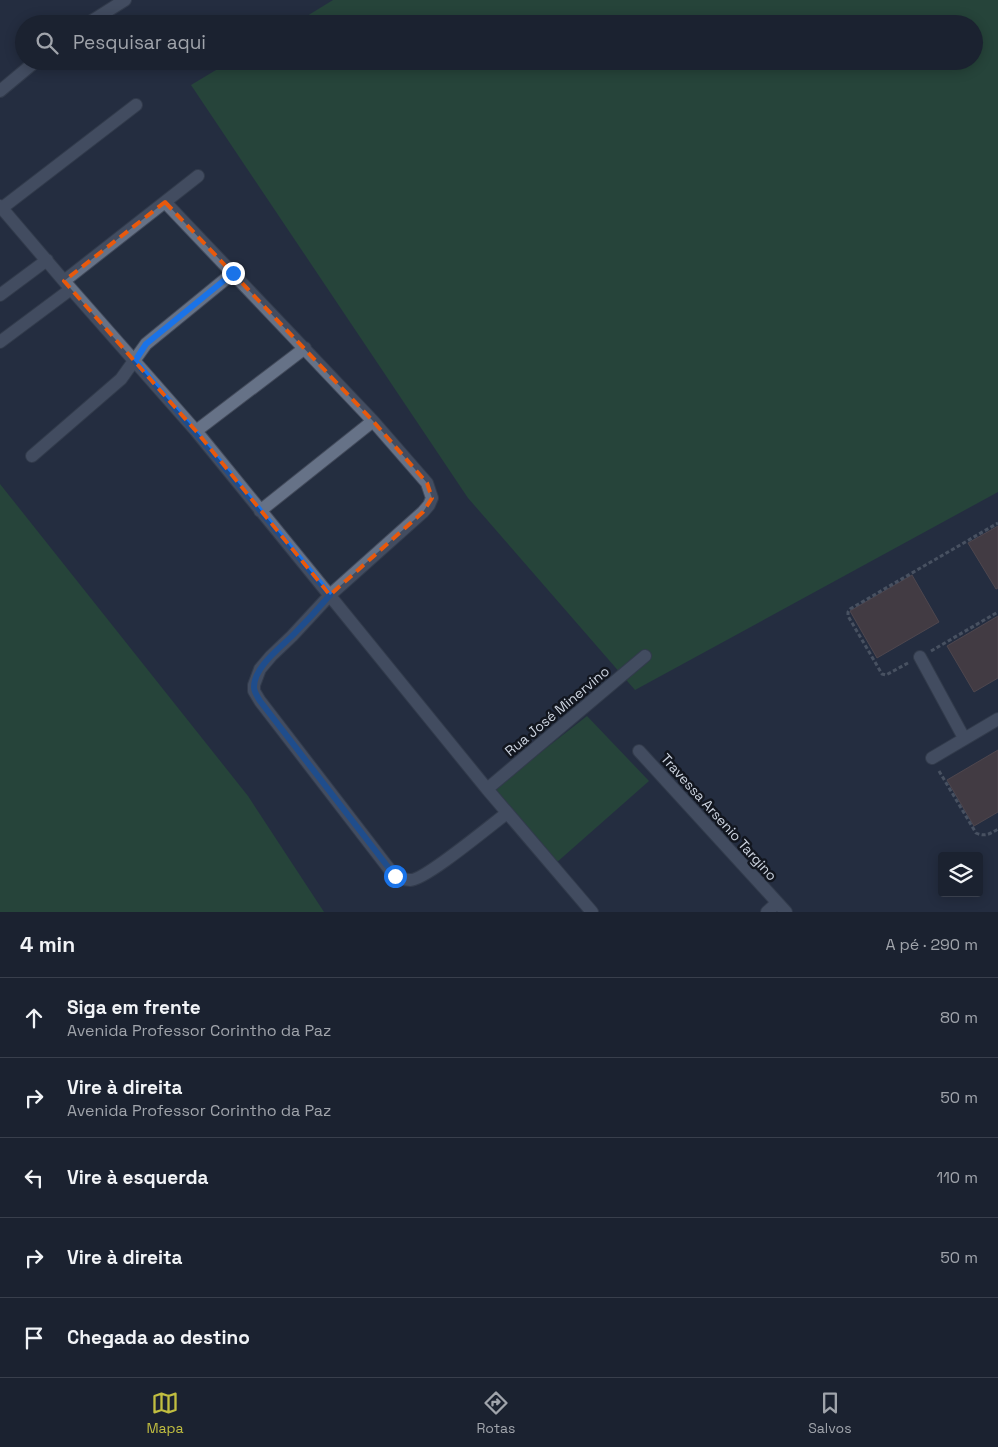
<!DOCTYPE html>
<html lang="pt">
<meta charset="utf-8">
<style>
body{margin:0;font-family:"Space Grotesk",sans-serif;background:#242a38;color:#f1f3f6}
.controls{position:absolute;right:15px;bottom:15px;display:grid;overflow:hidden;border-radius:5px;box-shadow:0 2px 12px #0003}
.controls button{width:45px;height:45px;display:grid;place-items:center;padding:0;border:0;border-bottom:1px solid #393f4c;background:#1b2230;color:#f1f3f6;font:25px sans-serif}
.stop{position:absolute;width:15px;height:15px;margin:-11px;border:4px solid #1a73e8;border-radius:50%;background:#fff}
.stop.end{background:#1a73e8;border-color:#fff;box-shadow:0 1px 5px #0008}
.list{margin:0;padding:0;list-style:none}
h2{display:flex;justify-content:space-between;align-items:center;height:65px;margin:0;padding:0 20px;font-size:21px}
h2 small{font-size:16px;font-weight:400;color:#a0a4ab}
.list li{display:grid;grid-template-columns:32px 1fr auto;gap:15px;align-items:center;box-sizing:border-box;height:80px;padding:0 20px;border-top:1px solid #393f4c}
.list b{display:block;font-size:19px;white-space:nowrap}
.list p{margin:0;font-size:16px;white-space:nowrap;color:#a0a4ab}
.list em{font-size:16px;font-style:normal;color:#a0a4ab}
.icon{flex:none;width:28px;height:28px;fill:none;stroke:currentColor;stroke-width:2;stroke-linecap:round;stroke-linejoin:round}
.map{position:relative;flex:none;width:998px;height:912px;overflow:hidden}
.search{position:absolute;background:#1b2230;box-shadow:0 2px 12px #0003;left:15px;right:15px;top:15px;height:55px;display:flex;align-items:center;gap:12px;box-sizing:border-box;padding:0 18px;border-radius:28px;color:#a0a4ab;font-size:19px}
.sheet{height:465px;background:#1b2230}
nav{display:flex;justify-content:space-around;align-items:center;box-sizing:border-box;height:70px;border-top:1px solid #393f4c;background:#1b2230;font-size:14px;color:#a0a4ab}
nav a{display:grid;justify-items:center;gap:2px}
nav .on{color:#c1be40}
.map>svg:first-child{display:block}
.green{fill:#285f34}
.building{fill:#674c48;stroke:#80645f}
.lines{fill:none;stroke-linecap:round;stroke-linejoin:round}
.minor-casing{stroke:#434b5b;stroke-width:14}
.path{stroke:#737c8b;stroke-width:3;stroke-dasharray:4 2.5;stroke-linecap:butt}
.minor{stroke:#667287;stroke-width:12}
.route{stroke:#1a73e8;stroke-width:6}
.marked{fill:none;stroke:#e8590c;stroke-width:4;stroke-dasharray:10 6;stroke-linejoin:round}
.labels{text-anchor:middle;stroke-width:5;stroke-linejoin:round;paint-order:stroke}
.street-label{font-size:14px;fill:#cdd4e0;stroke:#12161f}
</style>
<div class="map">
<svg width="998" height="912" viewBox="0 0 998 912">
<rect width="100%" height="100%" fill="#242e40"/>
<path class="green" d="M333 0H998V492L635 690 468 498 191 85 231 61H974V24H294Z
M0 484 248 796 324 912H0Z
M587 716 649 781 556 863 494 789Z"/>
<path class="building" d="M998 526V588L996 589 968 543Z
M912 575 939 622 877 658 850 611Z
M998 616V678L974 692 947 646Z
M998 750V812L974 826 947 780Z"/>
<g class="lines">
<defs>
<path id="minor" d="M87 24 125 0
M0 91 36 61
M165 202 373 421 427 483 432 498 429 505 423 512 330 595 292 636 271 656 260 669 254 685V691L260 701 390 870C395 876 401 880 410 880 424 881 491 825 507 813
M0 206 64 281 196 431 487 789 592 912
M2 208 136 105
M64 281 198 176
M0 295 47 260
M0 342 71 289
M196 431 305 348
M32 456 121 379 146 344 233 273
M260 511 373 421
M920 657 964 738
M639 751 786 912
M932 758 998 719
M487 789 645 656
M767 912 777 903"/>
</defs>
<use href="#minor" class="minor-casing"/>
<path class="path" d="M931 651 998 612
M908 663 886 675 882 674 848 616V612L850 609 998 523
M939 771 976 833C985 837 990 834 998 829"/>
<use href="#minor" class="minor"/>
</g>
<g class="lines">
<path class="route" d="M233 273 146 344 135 361C201 438 265 517 330 595 318 609 306 622 293 635 280 648 254 667 254 687 254 692 257 696 260 701L395 876"/>
</g>
<path d="M0 0H998V912H0ZM165 202 373 421 427 483 432 498 423 512 330 595 196 431 64 281Z" fill="#242e40" fill-opacity=".55" fill-rule="evenodd"/>
<path class="marked" d="M165 202 373 421 427 483 432 498 423 512 330 595 196 431 64 281Z"/>
<g class="labels">
<g class="street-label">
<text transform="translate(557 711) rotate(-40)" y="5">Rua José Minervino</text>
<text transform="translate(719 817) rotate(48)" y="5">Travessa Arsenio Targino</text>
</g>
</g>
</svg>
<div class="controls">
<button><svg class="icon" aria-label="layers" viewBox="0 0 24 24"><path d="M12 4l9 5-9 5-9-5zM3 14l9 5 9-5"/></svg></button>
</div>
<div class="stop" style="left:395px;top:876px"></div>
<div class="stop end" style="left:233px;top:273px"></div>
<div class="search"><svg class="icon" aria-label="search" viewBox="0 0 24 24"><circle cx="10" cy="10" r="6"/><path d="M15 15l6 6"/></svg>Pesquisar aqui</div>
</div>
<section class="sheet">
<h2>4 min<small>A pé · 290 m</small></h2>
<ul class="list">
<li><svg class="icon" aria-label="ahead" viewBox="0 0 24 24"><path d="M12 20V5M6 11l6-6 6 6"/></svg><div><b>Siga em frente</b><p>Avenida Professor Corintho da Paz</p></div><em>80 m</em></li>
<li><svg class="icon" aria-label="right" viewBox="0 0 24 24"><path d="M7 20v-9h11M14 6l5 5-5 5"/></svg><div><b>Vire à direita</b><p>Avenida Professor Corintho da Paz</p></div><em>50 m</em></li>
<li><svg class="icon" aria-label="left" viewBox="0 0 24 24"><path d="M17 20v-9H6M10 6l-5 5 5 5"/></svg><div><b>Vire à esquerda</b></div><em>110 m</em></li>
<li><svg class="icon" aria-label="right" viewBox="0 0 24 24"><path d="M7 20v-9h11M14 6l5 5-5 5"/></svg><div><b>Vire à direita</b></div><em>50 m</em></li>
<li><svg class="icon" aria-label="arrive" viewBox="0 0 24 24"><path d="M6 21V4h12l-3 4 3 4H6"/></svg><div><b>Chegada ao destino</b></div></li>
</ul>
</section>
<nav>
<a class="on"><svg class="icon" aria-label="map" viewBox="0 0 24 24"><path d="M3 6l6-2 6 2 6-2v14l-6 2-6-2-6 2zM9 4v14M15 6v14"/></svg>Mapa</a>
<a><svg class="icon" aria-label="directions" viewBox="0 0 24 24"><path d="M12 3l9 9-9 9-9-9zM9 14v-3h6M13 9l2 2-2 2"/></svg>Rotas</a>
<a><svg class="icon" aria-label="saved" viewBox="0 0 24 24"><path d="M7 4h10v16l-5-4-5 4z"/></svg>Salvos</a>
</nav>
